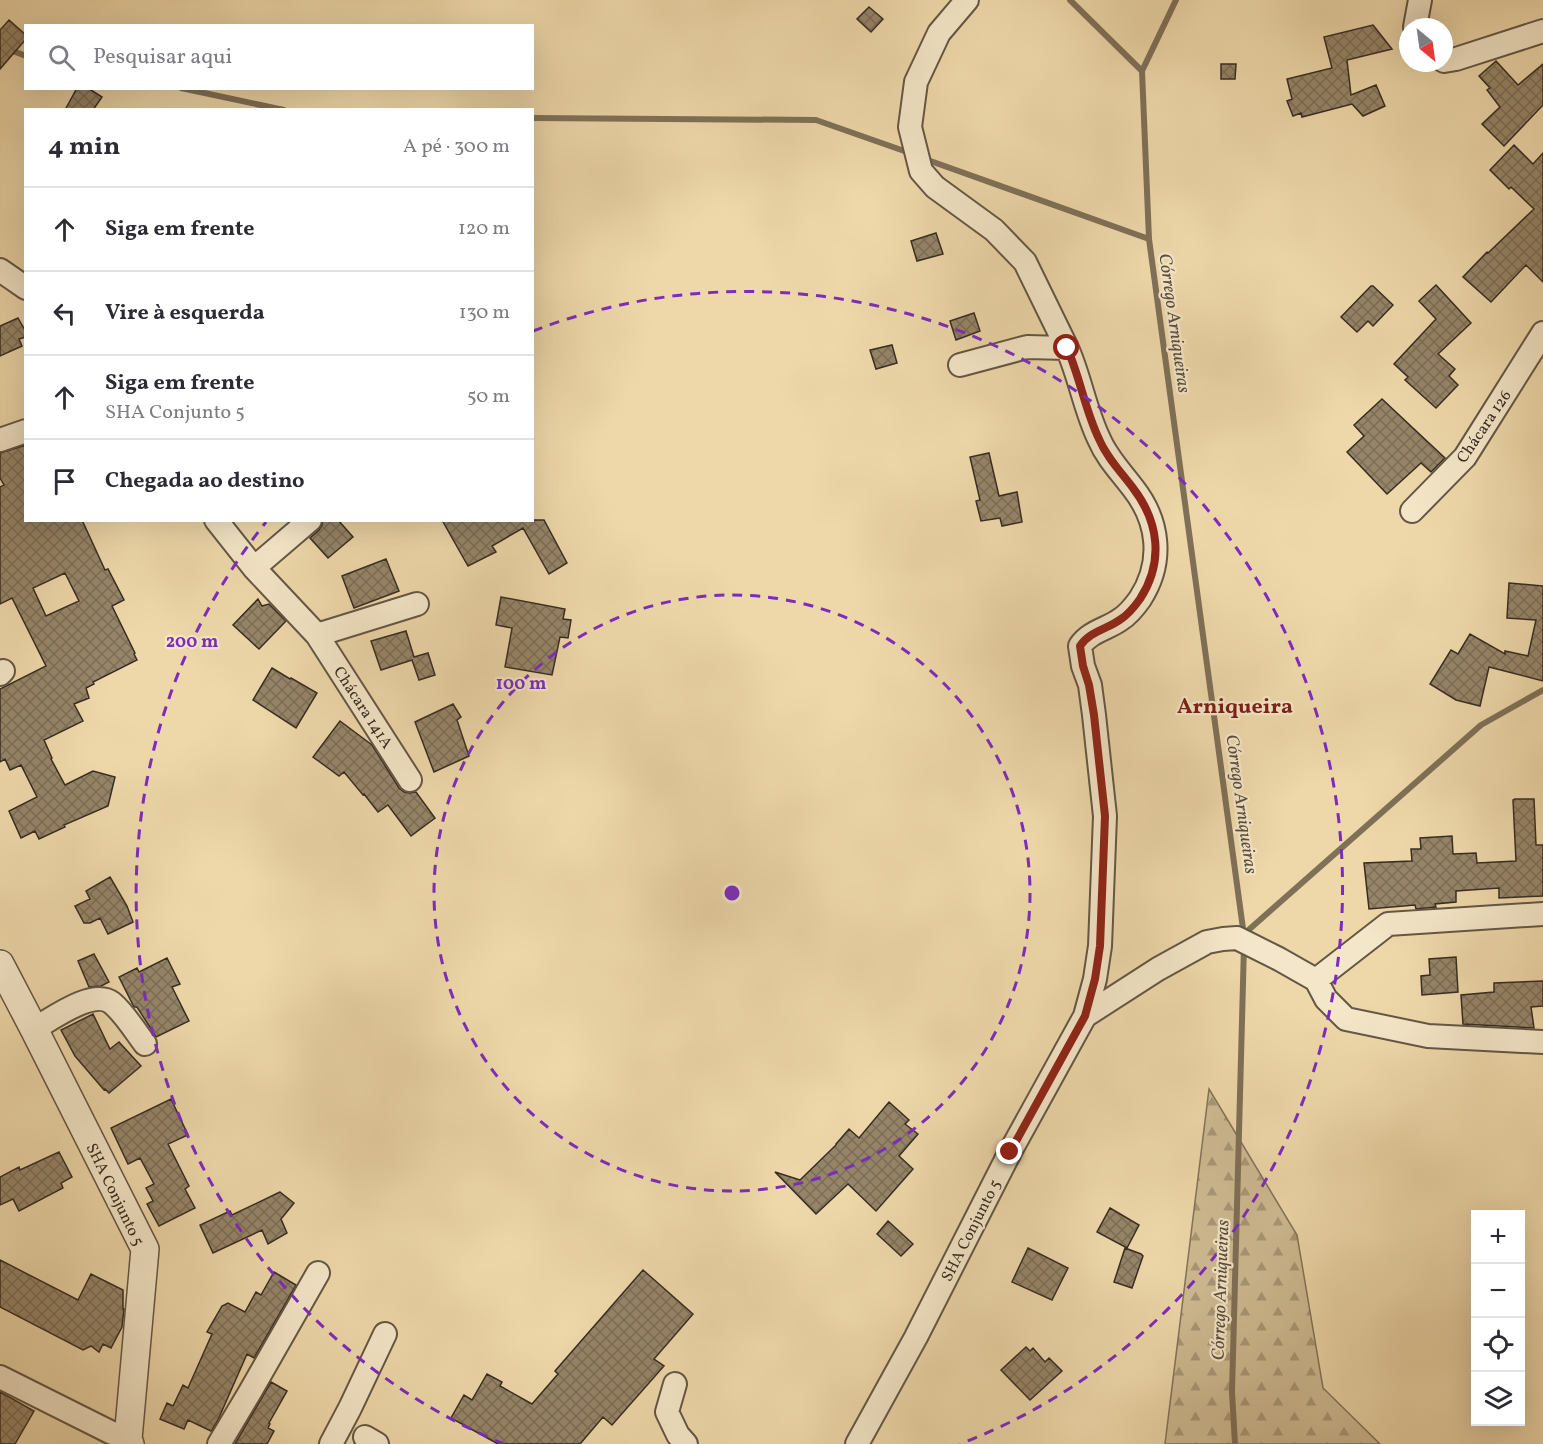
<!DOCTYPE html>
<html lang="pt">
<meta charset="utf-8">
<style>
body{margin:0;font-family:Vollkorn,serif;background:#f2f2f3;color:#2b2b33}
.controls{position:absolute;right:18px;bottom:18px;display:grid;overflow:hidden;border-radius:0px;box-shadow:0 6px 24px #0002}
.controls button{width:54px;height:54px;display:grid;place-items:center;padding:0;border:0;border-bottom:2px solid #e1e1e2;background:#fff;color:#2b2b33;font:30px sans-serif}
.compass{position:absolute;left:1399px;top:18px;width:54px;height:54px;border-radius:50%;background:#fff;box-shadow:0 6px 24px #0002;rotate:151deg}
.stop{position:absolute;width:18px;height:18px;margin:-14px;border:4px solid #8f2418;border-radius:50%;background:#fff}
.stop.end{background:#8f2418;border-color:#fff;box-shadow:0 2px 6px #0008}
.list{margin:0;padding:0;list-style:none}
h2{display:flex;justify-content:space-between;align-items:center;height:78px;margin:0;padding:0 24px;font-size:26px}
h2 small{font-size:20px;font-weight:400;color:#7c7c81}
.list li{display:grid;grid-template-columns:39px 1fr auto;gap:18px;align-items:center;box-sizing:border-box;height:84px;padding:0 24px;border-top:2px solid #e1e1e2}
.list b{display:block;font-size:22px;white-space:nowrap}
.list p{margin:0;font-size:20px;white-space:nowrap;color:#7c7c81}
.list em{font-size:20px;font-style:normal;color:#7c7c81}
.icon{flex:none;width:33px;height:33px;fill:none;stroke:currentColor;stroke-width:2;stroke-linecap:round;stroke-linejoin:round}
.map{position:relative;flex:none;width:1543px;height:1444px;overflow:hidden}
.search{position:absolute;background:#fff;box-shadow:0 6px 24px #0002;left:24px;top:24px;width:510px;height:66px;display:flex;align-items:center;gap:15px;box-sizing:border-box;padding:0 21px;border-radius:0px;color:#7c7c81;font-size:22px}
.panel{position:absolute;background:#fff;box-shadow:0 6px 24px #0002;left:24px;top:108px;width:510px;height:414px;border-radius:0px}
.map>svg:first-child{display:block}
.forest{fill:url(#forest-firs);stroke:#82745b;stroke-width:1.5}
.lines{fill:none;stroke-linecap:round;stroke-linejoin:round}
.stream{stroke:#7f7058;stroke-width:6}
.building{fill:url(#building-cross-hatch);stroke:#362c23;stroke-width:1.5;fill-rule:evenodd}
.minor-casing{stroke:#645745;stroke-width:26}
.tertiary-casing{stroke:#645745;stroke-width:30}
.minor{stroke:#f4e6c8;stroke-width:22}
.tertiary{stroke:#f4e6c8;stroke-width:27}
.route{stroke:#8f2418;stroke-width:8}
.ring{fill:none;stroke:#7b2cbf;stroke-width:3;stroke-dasharray:10 8}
.labels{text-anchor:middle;stroke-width:4.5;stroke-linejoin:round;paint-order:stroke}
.street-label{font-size:16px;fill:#362c23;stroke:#f4e6c8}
.water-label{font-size:18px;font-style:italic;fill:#5a4e3e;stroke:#f4e6c8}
.district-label{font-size:22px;font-weight:bold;fill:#7a1f14;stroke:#f4e6c8}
.centre{fill:#7b2cbf;stroke:#f4e6c8;stroke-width:3}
.ring-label{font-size:18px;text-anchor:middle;font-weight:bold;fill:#7b2cbf;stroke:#f4e6c8;stroke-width:4.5;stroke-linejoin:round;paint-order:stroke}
</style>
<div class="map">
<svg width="1543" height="1444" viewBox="0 0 1543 1444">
<defs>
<pattern id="forest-firs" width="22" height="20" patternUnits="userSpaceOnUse" patternTransform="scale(1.5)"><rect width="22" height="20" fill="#cfbb93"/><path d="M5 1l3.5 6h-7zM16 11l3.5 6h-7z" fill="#a99878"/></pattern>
<pattern id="building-cross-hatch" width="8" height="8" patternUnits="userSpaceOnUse" patternTransform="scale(1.5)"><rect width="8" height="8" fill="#968569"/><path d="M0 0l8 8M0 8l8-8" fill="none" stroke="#7b6d56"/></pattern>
</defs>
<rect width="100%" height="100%" fill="#eed8aa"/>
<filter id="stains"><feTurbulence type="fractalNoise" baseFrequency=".00333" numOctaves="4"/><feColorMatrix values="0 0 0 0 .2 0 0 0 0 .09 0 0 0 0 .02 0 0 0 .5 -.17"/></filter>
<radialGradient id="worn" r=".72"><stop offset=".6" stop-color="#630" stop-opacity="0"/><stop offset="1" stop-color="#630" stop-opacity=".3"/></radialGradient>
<path class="forest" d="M1209 1089 1297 1235 1323 1388 1380 1444H1165Z"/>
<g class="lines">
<path class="stream" d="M1070 0 1142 71
M1176 0 1142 71 1149 239 1244 936
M0 46 26 56
M181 88 284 110
M532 118 816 120 910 153
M922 158 1149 239
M1244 934 1481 725 1543 690
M1235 1444 1232 1392 1244 946"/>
</g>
<path class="building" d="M869 7 883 19 871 32 857 19Z
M9 20 26 35V39L0 69V30Z
M1373 25 1392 49 1347 60 1351 95 1376 85 1385 106 1363 116 1352 104 1302 117 1301 113 1293 116 1287 101 1292 99 1287 79 1332 68 1324 37Z
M1496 61 1518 85 1543 64V105L1504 146 1482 124 1500 107 1487 90 1490 88 1479 76Z
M1221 64H1236L1235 79H1221Z
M77 88H88L102 97 93 110H65Z
M1514 145 1533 164 1543 153V282L1526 265 1491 302 1463 277 1487 252 1488 253 1534 209 1511 187 1509 189 1490 170Z
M936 233 943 254 917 261 911 241Z
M1436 285 1471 323 1438 354 1455 369 1449 376 1458 385 1436 408 1405 380 1408 377 1394 364 1436 319 1419 301Z
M1371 286H1373L1393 305 1373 326 1368 321 1357 332 1341 317Z
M974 313 980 331 956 340 950 321Z
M18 318 26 332V337L19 339 22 346 0 356V326Z
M892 345 897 363 876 369 870 350Z
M1382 399 1445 458 1431 472 1421 463 1387 494 1347 452 1364 436 1354 425Z
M26 445V520H82L105 570 108 569 124 600 112 606 135 653 134 654 137 660 93 682 94 684 86 688 89 698 74 704 83 721 44 740 52 758 51 759 65 785 93 771 115 777 108 806 64 825 65 827 39 839 35 831 21 838 9 811 37 797 21 765 10 770 5 759 0 762V689L46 666 12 598 0 604V487L4 485 0 478V453ZM65 573 79 601 46 616 33 588Z
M989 453 999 496 1017 492 1022 522 1002 526 1000 518 981 521 976 501 980 500 970 457Z
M323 520H338L353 537 328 558 310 538 319 530 322 525Z
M442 520H544L567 563 549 574 523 528 492 546 496 552 468 566Z
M386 559 399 591 354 608 342 576Z
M1509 583 1543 586V681L1489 667 1480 706 1456 700 1430 684 1451 650 1458 654 1470 634 1505 654V651L1528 656 1536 620 1507 618Z
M501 597 565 609 563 619 571 620 568 638 560 637 552 675 505 667 512 628 496 625Z
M258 599 262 606 269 604 286 621 259 649 233 625Z
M406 631 414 657 428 653 435 675 419 680 412 660 381 670 371 641Z
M272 668 290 679 291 678 317 693 296 728 253 700Z
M453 704 461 717 457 720 469 756 434 772 415 722Z
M340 721 372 745 399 788 404 792 410 793 416 792 435 818 411 836 388 805 378 812 364 794 363 795 344 772 339 776 313 757Z
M1515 799H1534L1536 845H1543V896L1499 898V888L1456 891V902L1435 904 1436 907 1416 909 1415 905 1369 909 1364 863 1412 861 1411 849H1421L1420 838 1452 836 1453 854 1476 853 1477 863 1516 861 1513 800Z
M110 877 127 906 133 922 108 934 100 918 90 923H84L75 906 90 899 86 891Z
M94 954 109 982 101 986 89 987 78 961Z
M1456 957 1458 992 1422 995 1421 976 1430 975 1429 959Z
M167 958 180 984 172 987 189 1021 156 1037 137 1007H134L119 977 137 968 139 972Z
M1543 981V1006L1531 1007 1534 1028 1463 1024 1461 995 1494 992V983Z
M93 1014 110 1049 119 1042 141 1066 109 1093 105 1089 104 1090 75 1056 61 1030Z
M171 1099 188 1135 168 1144 189 1186 185 1189 195 1208 159 1226 147 1204 153 1201 146 1188 154 1184 140 1158 128 1164 111 1128Z
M889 1102 909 1120 905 1124 918 1134 899 1156 913 1169 876 1211 848 1184 816 1214 775 1172 800 1180 836 1145V1144L849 1129 859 1138Z
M59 1152 72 1177 61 1183 63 1188 19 1211 13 1199 0 1205V1177L19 1167 20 1170Z
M280 1192 294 1203 281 1219 287 1233 268 1244 262 1230 213 1253 200 1225 230 1211 232 1215Z
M1110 1208 1139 1225 1127 1248 1097 1232Z
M888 1221 913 1244 901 1256 877 1234Z
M1028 1248 1068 1268 1052 1300 1012 1282Z
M1125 1248 1141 1254 1143 1256 1132 1288 1114 1282Z
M0 1260 78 1300 91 1274 123 1290V1309H124L122 1327 111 1348 103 1344 99 1352 91 1346 83 1350 0 1307Z
M643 1270 693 1314 654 1359 664 1366 612 1425 603 1417 580 1444H498L451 1418 464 1395 472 1400 487 1374 502 1382 500 1386 532 1404 558 1374 555 1371Z
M274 1272 296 1285 254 1358 247 1354 218 1420 212 1430 211 1431 188 1420 184 1429 160 1419 167 1403 173 1406 183 1385 188 1388 212 1334 207 1332 222 1306 228 1303 245 1312 256 1292 261 1295Z
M1026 1347 1030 1351 1033 1348 1045 1362 1049 1358 1062 1371 1030 1400 1001 1370Z
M271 1382 287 1391 269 1423 270 1424 268 1428 274 1431 267 1444H235Z
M0 1392 34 1411 15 1444H0Z"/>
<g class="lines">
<defs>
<path id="minor" d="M967 0 939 33 916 82 910 127 921 171 935 187 994 230 1025 262 1067 348
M1415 27 1420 0
M1444 61 1456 59 1543 31
M0 270 26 288
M0 440 26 431
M1412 511 1465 457 1543 333
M216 520 254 568 317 635 410 780
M254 568 310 520
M317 635 417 604
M0 674 3 671
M1316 980 1388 924 1543 914
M1085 1016 1158 969 1207 942 1223 939 1237 938 1279 959 1316 980 1326 999 1346 1019 1351 1020 1428 1036 1543 1042
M34 1029C52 1019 93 988 112 1003 125 1014 135 1031 145 1044
M0 1377 110 1432 128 1439
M675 1384 667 1412 678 1435 686 1444
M365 1437 377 1444
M219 1444 250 1392 318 1273
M331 1444 350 1408 385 1334
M857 1444 916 1337 1010 1152 1085 1016 1095 979 1100 946 1105 816 1094 715 1090 685 1083 666 1080 646C1090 631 1108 629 1121 619 1129 614 1135 606 1140 599 1164 562 1159 521 1133 488 1121 472 1107 458 1099 439 1085 410 1080 377 1067 348L1027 347 960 365"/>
<path id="tertiary" d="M0 964 34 1029 145 1249 128 1439 130 1444"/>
</defs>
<use href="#minor" class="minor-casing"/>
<use href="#tertiary" class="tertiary-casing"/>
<use href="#minor" class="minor"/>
<use href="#tertiary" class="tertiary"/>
</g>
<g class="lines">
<path class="route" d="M1010 1152 1085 1016 1095 979 1100 946 1105 816 1094 715 1089 685 1083 666 1080 646C1090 631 1108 629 1121 619 1129 614 1135 606 1140 599 1164 562 1159 522 1133 488 1121 472 1107 458 1099 439 1085 410 1080 377 1067 348"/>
</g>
<g class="ring">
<circle cx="732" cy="893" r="298"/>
<path d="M504 1444A596 596 0 0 1 266 522M533 331A596 596 0 0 1 960 1444"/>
</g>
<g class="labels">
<g class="street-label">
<text transform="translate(1483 426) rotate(-56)" y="6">Chácara 126</text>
<text transform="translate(364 707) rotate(57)" y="6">Chácara 141A</text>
<text transform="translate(116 1194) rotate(64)" y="6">SHA Conjunto 5</text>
<text transform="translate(970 1230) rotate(-63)" y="6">SHA Conjunto 5</text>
</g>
<g class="water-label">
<text transform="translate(1175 323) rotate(82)" y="6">Córrego Arniqueiras</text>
<text transform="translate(1242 804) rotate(82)" y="6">Córrego Arniqueiras</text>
<text transform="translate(1220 1290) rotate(-88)" y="6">Córrego Arniqueiras</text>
</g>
<g class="district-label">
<text x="1235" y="713">Arniqueira</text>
</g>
</g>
<circle cx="732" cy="893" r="9" class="centre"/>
<g class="ring-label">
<text x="192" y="647">200 m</text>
<text x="521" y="689">100 m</text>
</g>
<rect width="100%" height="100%" filter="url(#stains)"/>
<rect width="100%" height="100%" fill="url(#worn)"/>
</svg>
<div class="controls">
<button>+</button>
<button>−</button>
<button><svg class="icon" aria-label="locate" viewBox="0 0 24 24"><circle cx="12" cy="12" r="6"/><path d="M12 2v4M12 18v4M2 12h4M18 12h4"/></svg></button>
<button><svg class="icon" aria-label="layers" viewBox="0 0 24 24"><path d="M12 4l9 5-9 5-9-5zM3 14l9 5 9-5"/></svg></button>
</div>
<svg class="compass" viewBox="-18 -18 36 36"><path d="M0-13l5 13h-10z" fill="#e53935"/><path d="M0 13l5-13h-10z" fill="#7c7c81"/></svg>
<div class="stop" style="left:1067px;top:348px"></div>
<div class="stop end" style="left:1010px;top:1152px"></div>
<div class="search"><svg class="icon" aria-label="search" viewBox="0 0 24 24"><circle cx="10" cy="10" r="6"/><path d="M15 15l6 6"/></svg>Pesquisar aqui</div>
<section class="panel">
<h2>4 min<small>A pé · 300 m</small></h2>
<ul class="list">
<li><svg class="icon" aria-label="ahead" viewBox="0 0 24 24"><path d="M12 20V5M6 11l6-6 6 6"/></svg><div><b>Siga em frente</b></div><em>120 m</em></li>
<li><svg class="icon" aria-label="left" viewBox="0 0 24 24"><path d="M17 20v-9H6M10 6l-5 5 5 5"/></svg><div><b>Vire à esquerda</b></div><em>130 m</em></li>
<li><svg class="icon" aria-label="ahead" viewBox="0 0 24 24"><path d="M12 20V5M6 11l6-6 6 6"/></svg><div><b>Siga em frente</b><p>SHA Conjunto 5</p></div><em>50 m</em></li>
<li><svg class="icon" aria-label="arrive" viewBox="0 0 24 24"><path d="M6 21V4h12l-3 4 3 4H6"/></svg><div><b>Chegada ao destino</b></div></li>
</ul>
</section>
</div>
